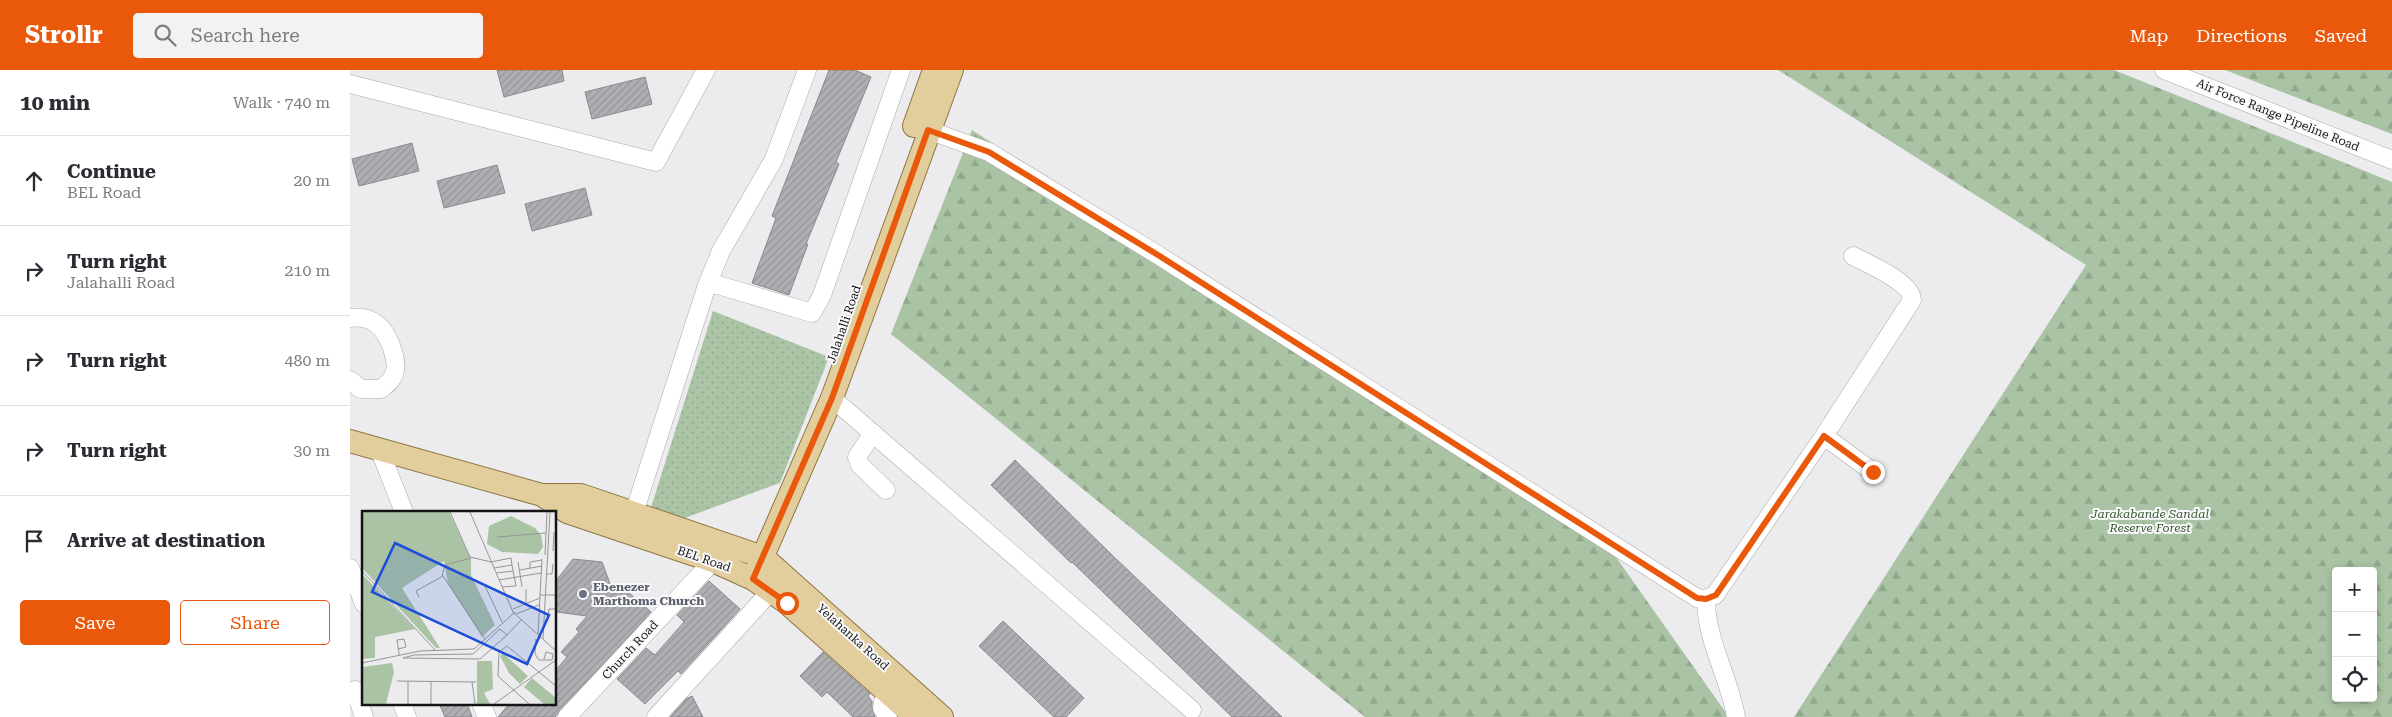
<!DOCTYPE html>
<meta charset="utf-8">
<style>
body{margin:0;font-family:"Roboto Serif",serif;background:#f2f2f3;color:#2b2b33}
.controls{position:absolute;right:15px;bottom:15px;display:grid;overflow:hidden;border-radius:5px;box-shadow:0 2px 8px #0003}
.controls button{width:45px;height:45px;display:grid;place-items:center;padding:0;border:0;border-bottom:1px solid #e1e1e2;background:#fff;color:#2b2b33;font:25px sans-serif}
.stop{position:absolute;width:15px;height:15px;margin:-11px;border:4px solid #ea580c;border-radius:50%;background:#fff}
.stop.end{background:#ea580c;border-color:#fff;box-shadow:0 1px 5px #0008}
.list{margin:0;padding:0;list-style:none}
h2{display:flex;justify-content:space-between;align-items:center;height:65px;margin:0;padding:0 20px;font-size:21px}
h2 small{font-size:16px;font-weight:400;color:#7c7c81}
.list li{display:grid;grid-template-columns:32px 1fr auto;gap:15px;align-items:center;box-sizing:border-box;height:90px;padding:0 20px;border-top:1px solid #e1e1e2}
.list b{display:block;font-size:19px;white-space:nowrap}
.list p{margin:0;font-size:16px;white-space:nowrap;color:#7c7c81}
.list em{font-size:16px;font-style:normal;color:#7c7c81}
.actions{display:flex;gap:10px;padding:15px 20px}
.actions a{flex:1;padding:11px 0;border:1px solid #ea580c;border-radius:5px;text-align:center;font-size:18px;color:#ea580c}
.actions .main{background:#ea580c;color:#fff}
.icon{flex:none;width:28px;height:28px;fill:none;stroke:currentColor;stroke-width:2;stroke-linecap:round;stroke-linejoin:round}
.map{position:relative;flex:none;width:2042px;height:647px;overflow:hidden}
header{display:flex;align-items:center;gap:30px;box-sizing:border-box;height:70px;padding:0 25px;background:#ea580c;color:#fff}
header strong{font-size:24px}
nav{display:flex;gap:28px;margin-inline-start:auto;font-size:18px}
.search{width:350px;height:45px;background:#f2f2f3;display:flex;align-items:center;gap:12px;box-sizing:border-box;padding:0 18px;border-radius:5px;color:#7c7c81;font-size:19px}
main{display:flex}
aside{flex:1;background:#fff}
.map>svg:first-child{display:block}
.grass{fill:url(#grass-dots)}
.forest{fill:url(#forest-firs);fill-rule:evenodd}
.building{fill:url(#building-hatch);stroke:#8a898c}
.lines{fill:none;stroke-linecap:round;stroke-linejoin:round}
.minor-casing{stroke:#a9a9ac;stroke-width:19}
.major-casing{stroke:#8e7643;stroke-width:24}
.minor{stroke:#fff;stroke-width:18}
.major{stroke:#e2cd9d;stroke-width:22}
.route{stroke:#ea580c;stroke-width:6}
.worship-dot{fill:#6b7280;stroke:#faf9fc;stroke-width:2}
.labels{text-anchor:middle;stroke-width:4;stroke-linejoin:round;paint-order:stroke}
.street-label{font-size:12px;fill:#141415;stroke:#faf9fc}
.park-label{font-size:12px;font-style:italic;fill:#36592e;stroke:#faf9fc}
.worship-label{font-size:12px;font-weight:bold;fill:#5b616d;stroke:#faf9fc;text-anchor:start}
.inset-road{fill:none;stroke:#969698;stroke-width:1}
.view{fill:#1d4ed8;fill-opacity:0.15;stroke:#1d4ed8;stroke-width:2.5}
.inset-edge{fill:none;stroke:#141415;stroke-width:2.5}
</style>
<header>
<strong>Strollr</strong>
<div class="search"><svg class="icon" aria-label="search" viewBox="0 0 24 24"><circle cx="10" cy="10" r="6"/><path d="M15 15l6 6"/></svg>Search here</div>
<nav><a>Map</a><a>Directions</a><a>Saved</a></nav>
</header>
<main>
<aside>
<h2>10 min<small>Walk · 740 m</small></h2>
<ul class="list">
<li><svg class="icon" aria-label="ahead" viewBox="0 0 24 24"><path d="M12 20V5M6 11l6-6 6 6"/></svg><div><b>Continue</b><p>BEL Road</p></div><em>20 m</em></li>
<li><svg class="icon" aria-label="right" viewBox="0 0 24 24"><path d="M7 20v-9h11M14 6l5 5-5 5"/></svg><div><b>Turn right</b><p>Jalahalli Road</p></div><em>210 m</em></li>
<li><svg class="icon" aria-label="right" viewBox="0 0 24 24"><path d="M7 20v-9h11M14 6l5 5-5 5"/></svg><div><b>Turn right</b></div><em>480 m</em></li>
<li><svg class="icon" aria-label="right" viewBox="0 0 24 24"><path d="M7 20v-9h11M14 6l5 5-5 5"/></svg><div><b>Turn right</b></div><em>30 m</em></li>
<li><svg class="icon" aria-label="arrive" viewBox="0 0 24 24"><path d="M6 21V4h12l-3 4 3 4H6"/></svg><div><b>Arrive at destination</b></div></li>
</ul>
<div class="actions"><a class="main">Save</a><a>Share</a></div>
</aside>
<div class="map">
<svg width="2042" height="647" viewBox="0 0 2042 647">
<defs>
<pattern id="grass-dots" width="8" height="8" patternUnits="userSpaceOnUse" patternTransform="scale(1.25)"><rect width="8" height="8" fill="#abc4a6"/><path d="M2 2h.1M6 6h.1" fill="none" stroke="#92a88e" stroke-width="1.8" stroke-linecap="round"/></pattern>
<pattern id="forest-firs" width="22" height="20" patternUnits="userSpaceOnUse" patternTransform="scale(1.25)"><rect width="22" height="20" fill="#aac3a4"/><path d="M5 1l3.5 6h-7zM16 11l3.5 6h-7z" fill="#91a78c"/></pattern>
<pattern id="building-hatch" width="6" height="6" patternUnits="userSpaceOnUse" patternTransform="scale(1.25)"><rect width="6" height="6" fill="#afaeb2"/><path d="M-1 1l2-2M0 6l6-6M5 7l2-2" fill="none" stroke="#969598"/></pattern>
</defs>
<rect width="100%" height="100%" fill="#ececef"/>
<path class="grass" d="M363 241 479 287 430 413 321 453 298 447Z"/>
<path class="forest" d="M1428 0H1764L2042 112V647H1444L1736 195ZM1986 501H2023V628H1986Z
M1875 0H2042V64Z
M622 60 1251 466 1379 647H1015L541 264Z"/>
<path class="building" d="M147 0H212L214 11 154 27Z
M479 0H505L521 7 486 92 489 94 456 174H458L439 225 402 213 426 148 422 146Z
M295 7 302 34 242 49 235 22Z
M62 73 69 101 9 116 2 89Z
M147 95 155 123 94 138 87 111Z
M235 118 242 145 182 161 175 134Z
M665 390 761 484 932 647H882L722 492 721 493 641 415Z
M223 489 252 492 264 524 271 516 301 542 205 647H148L160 633H205V601L217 587 211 582 229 562 226 559 237 546 207 542 205 536V512Z
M359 511 390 539 331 604 328 601 295 634 267 609 296 578 305 585 334 552 327 545Z
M653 551 734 628 716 647H704L629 576Z
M473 582 520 624 518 626 522 631V637L525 647H503L477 622 472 627 450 606Z
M342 626 353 647H320L336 629Z
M89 633H117L122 647H95Z"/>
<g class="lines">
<defs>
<path id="minor" d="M1814 0 2042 90
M0 14 306 92 356 0
M578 60 639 82 808 185 1347 528 1356 529 1365 525 1474 366 1562 230C1562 212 1518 194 1503 186
M357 215H368L462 243 472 225 551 0
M0 248C23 245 35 258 42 278 44 285 47 294 45 301 43 310 37 314 31 319H11L0 310
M482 328 842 640
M523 363 507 387 510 395 536 420
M1474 366 1523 402
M30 381 54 442
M284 443 357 215 371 181 424 89 457 0
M0 498 14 534
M1356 529C1356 571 1379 606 1386 647
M5 620 14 647
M52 633 57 647
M131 633 137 647
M217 647 363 491
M306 647 421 521
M538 647 532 638 533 632 540 625"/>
<path id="major" d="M564 56 584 0
M0 371 192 425H231L413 487 592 647
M192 425 217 442 363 491 403 509 437 533 565 647
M403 509 482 328 602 0"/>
</defs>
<use href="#minor" class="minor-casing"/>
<use href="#major" class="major-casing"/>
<use href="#minor" class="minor"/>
<use href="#major" class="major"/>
</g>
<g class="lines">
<path class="route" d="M437 533 403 509 482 328 578 60 639 82 808 185 1347 528 1356 529 1366 525 1474 366 1523 402"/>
</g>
<circle class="worship-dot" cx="233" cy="524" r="5"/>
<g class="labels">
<g class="street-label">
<text transform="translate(1928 45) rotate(22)" y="4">Air Force Range Pipeline Road</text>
<text transform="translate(494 254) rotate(-71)" y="4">Jalahalli Road</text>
<text transform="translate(354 489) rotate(19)" y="4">BEL Road</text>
<text transform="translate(503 567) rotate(42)" y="4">Yelahanka Road</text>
<text transform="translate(280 580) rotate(-47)" y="4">Church Road</text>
</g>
<g class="park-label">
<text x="1800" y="448">Jarakabande Sandal<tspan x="1800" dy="14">Reserve Forest</tspan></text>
</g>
<g class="worship-label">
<text x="243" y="521">Ebenezer<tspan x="243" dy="14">Marthoma Church</tspan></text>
</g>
</g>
<g transform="translate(12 441)">
<rect width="194" height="194" fill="#ececef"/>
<path d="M0 1H87L109 48V64L133 114 120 126 86 73 82 50 40 77 78 137H74L0 57ZM149 5 173 17 179 24 181 36 176 43 140 41 125 33 127 15ZM0 63 53 118 13 126V147L0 148ZM141 142 166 165 158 173 147 162 138 145ZM115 150H130L131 178 122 182 128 193H115ZM30 152 32 161 24 193H0V156ZM170 167 194 187V193H182L162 176Z" fill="#aac3a4"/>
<path class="inset-road" d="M88 1 108 46 129 51 149 47 150 54M108 1 151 101 194 140M135 26 184 22M191 40 192 21M183 44 185 1M156 51 160 76M132 57 150 54 151 60M168 57V51L180 49M158 59 180 55M0 60 74 140M134 62 151 60 154 75 140 76M185 63H190L191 53M80 65 83 54 109 47M137 69 179 62M123 75 140 111M178 84H194M57 86 54 80 81 65 123 128M164 93V78M151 98 178 87M154 103 177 94M186 106 187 98H194M176 123 180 48M145 124 138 118 111 143 52 144 41 147 118 148 145 124 159 109M174 128 173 143 177 149H190L191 143 184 141 182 148M181 128 188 1M36 138 44 136 42 128 35 129 37 142V144M0 152 58 140 112 138 153 101M35 170 114 171M69 170V193M110 171 113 193M46 193V170M132 193 194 149M167 193 136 165 137 141 145 135 194 175"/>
<path class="view" d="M33 32 187 104 165 153 10 81Z"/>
<rect width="194" height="194" class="inset-edge"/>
</g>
</svg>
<div class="controls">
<button>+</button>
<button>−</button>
<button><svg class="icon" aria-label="locate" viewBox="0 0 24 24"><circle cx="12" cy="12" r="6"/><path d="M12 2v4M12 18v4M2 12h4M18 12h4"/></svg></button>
</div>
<div class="stop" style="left:437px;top:533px"></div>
<div class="stop end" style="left:1523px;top:402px"></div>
</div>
</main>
